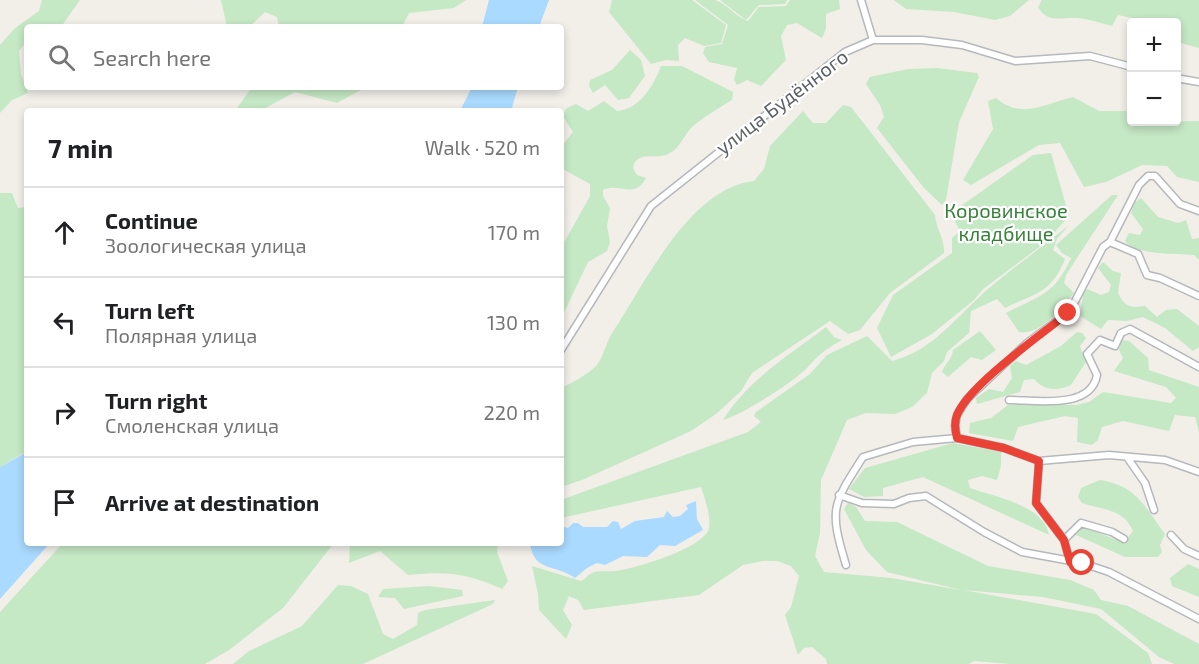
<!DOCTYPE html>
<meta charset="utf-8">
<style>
body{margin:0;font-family:"Exo 2",sans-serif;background:#f2f2f2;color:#202124}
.controls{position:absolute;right:18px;top:18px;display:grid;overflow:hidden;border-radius:6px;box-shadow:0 3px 9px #0003}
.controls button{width:54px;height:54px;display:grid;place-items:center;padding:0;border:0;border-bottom:2px solid #e0e0e0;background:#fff;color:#202124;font:30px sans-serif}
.stop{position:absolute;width:18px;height:18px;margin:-14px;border:4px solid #ea4335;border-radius:50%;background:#fff}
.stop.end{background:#ea4335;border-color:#fff;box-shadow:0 2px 6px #0008}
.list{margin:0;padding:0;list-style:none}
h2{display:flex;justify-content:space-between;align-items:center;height:78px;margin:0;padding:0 24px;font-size:26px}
h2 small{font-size:20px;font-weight:400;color:#757577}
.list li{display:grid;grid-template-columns:39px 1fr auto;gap:18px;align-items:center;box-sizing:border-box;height:90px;padding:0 24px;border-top:2px solid #e0e0e0}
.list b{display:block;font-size:22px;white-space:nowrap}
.list p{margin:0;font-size:20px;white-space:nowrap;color:#757577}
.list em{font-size:20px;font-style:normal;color:#757577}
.icon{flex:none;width:33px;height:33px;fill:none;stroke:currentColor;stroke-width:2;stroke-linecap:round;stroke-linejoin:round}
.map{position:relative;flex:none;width:1199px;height:664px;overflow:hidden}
.search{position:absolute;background:#fff;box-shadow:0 3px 9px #0003;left:24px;top:24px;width:540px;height:66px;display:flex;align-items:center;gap:15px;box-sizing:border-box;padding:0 21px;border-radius:6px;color:#757577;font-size:22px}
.panel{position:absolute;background:#fff;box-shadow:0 3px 9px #0003;left:24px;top:108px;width:540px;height:438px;border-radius:6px}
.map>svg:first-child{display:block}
.green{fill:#c5e8c5}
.water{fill:#aadaff}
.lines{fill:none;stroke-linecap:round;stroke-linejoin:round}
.minor-casing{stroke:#b5b8bc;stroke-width:9}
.minor{stroke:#fff;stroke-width:6}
.route{stroke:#ea4335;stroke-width:8}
.labels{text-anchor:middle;stroke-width:4.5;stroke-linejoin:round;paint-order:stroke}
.street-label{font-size:20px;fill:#5f6368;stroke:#fff}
.park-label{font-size:20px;fill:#348238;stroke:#fff}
</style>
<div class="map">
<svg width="1199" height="664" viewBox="0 0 1199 664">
<rect width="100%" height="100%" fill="#f1efe8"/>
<path class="green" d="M42 0H80L61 27H27V41L19 51 21 74 28 93 12 100 0 113V45L15 28 39 11Z
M221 0H466L454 8 409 13 402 27H279L277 17 265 12 249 27H227Z
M612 0H692L726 25 721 43 704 46 685 38 678 45 679 61 666 60 651 64 609 12Z
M695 0C701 0 710 0 715 0 728 4 735 17 748 21L759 7 786 6 790 0H839L840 9 826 14V29L822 38 797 23 787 25 781 36 786 60 761 86 747 80 737 85 734 80 737 68 709 62 703 53 705 47 722 44 728 25Z
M720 0H787L785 4 759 5 746 20Z
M894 0H1029L1010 16 995 20 954 12 906 9Z
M1042 0H1199V48L1177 42 1176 22H1134L1132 18 1118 15 1112 26C1101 23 1089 19 1077 18 1061 17 1048 24 1038 7Z
M630 50 641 60 645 76 629 98 618 100 605 85 593 93 589 86 590 80 612 70Z
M661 66H682L733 92 732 100C719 108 705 116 693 126 684 134 681 148 668 154 656 160 636 150 633 168L637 175 646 178C634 200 620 182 603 190V196L610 208 607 226 610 242 607 251 588 262 561 319V248L590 196V184L561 168V147L573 132 562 115 567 108 576 104 588 111 604 101 617 111C639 110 654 85 661 66Z
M937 68 977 73 979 77 959 122 946 200 942 205 924 188 877 128 884 117 880 105 866 84 870 77 908 69Z
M252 87H366L337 103 295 92 260 111H235Z
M1073 97 1099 111H1131L1132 122 1199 121V182L1177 177 1167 166 1142 165 1106 182 1084 187 1060 143 1039 145 971 185 963 180 993 129 988 101 996 98C1022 120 1044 104 1073 97Z
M843 105 851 107 935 215C936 229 945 239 944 253L890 293 860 330 848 334 830 321 752 373 741 391 716 414 691 431 582 480 561 487V388C572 383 587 375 596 366 603 358 606 343 612 333 645 284 689 188 754 181L764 169 770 146 803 111 813 123H826Z
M1051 153 1069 216 1046 242 983 289 974 300 932 334 891 357 877 328 893 295 952 253V238L960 231 951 213 1033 155Z
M0 193H12L18 208 27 207V451L0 467Z
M1112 195H1118L1066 275 1064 283 1074 293C1062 308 1040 336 1019 332L1006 313C1041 295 1054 295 1071 258L1062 253 1056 245Z
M1141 198 1158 217 1178 223 1186 220 1192 239 1199 238V260L1194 255C1176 253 1136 256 1125 241L1129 233 1140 235 1143 229 1131 213 1134 203Z
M1068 226 1057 239 1053 250 1065 259C1051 294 1035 293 1005 308L997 299 971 311 969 333 947 352 944 361 932 373 927 393 912 407 895 414 866 413 847 420 821 480 820 533 815 556 824 572 891 578 961 590 887 572 866 550 844 509 848 503 856 507 865 521 897 522 988 566 1070 580 1094 590 1101 600 1128 606 1199 644V664H1174L1159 657 1101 609 1043 597 963 590 1096 614 1148 653 1152 664H1010L974 661 969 664H827L826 659 812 647 804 648 798 655 785 615 791 607 799 576 791 566 777 561H763L743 565 699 595 584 610 578 600 569 596 563 610 572 625 566 639 539 610 538 594 532 566 581 581C585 579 588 575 592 573 598 570 608 572 615 571 634 569 705 548 709 528 711 515 705 499 701 487L561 518V500L748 432 761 422 754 416 756 412 810 374 827 355 867 336 892 361C933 351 958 315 988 289 1014 267 1042 247 1068 226Z
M1103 262 1113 271 1121 273 1118 293C1125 307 1130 308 1145 306L1157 317 1166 310 1177 309 1199 326V347L1193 351 1165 328 1143 317 1127 321 1108 320 1101 329 1080 316 1083 294 1087 289 1101 295 1109 292 1111 285 1098 268Z
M826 327 834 337 842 340C824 350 820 354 806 369 792 383 742 415 723 420 749 379 788 356 826 327Z
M980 331 996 350 982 360 971 357 948 377 942 372C945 363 952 360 953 350Z
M1077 332 1082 333 1086 338 1080 346 1086 362 1071 385C1057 391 1044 391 1034 379L1024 380 1020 392 977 404 976 398 989 389 1003 392 1012 378 1010 366 1016 361 1026 365 1061 346Z
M1122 340 1129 341 1148 358 1149 370 1199 387V433L1195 417 1175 415 1169 431 1123 421 1102 427 1098 440 1092 445 1077 442 1078 418 1065 416 1018 427 1013 441 969 433 970 423 991 418 1008 405H1077L1089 402 1103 392 1171 403 1176 398 1166 387 1114 371 1123 358 1119 350Z
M953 443 1001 452V466L997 480 982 476 968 480 970 488C995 497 1044 505 1049 535L923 477 883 488V496L864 497 849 489 865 468Z
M1100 480C1137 486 1144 506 1165 534L1160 545 1162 552 1158 557H1125L1076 535 1078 529 1087 528 1124 543 1133 531C1124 509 1103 510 1082 503L1078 497 1081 488Z
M63 543H334L283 608 229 650 205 664H0V612Z
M350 543H498L497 552 508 581 502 589C467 573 446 571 408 575L380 551 349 563Z
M1188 564 1199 569V597L1172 586 1170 578Z
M338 585 351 586 368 594 383 634 393 639 417 625 418 613 425 610 495 600 493 604 363 664H233L249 651 302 626Z
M428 586 462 590 463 596 404 609 395 598 378 597 383 589Z"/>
<path class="water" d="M489 0H549L539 27H482Z
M472 87H518L511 111H460Z
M27 452V543H50L0 599V467Z
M696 501 697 519 703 530 675 546 660 545 647 557 623 556 605 565 597 563 587 568 575 578C554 563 534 573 530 543H561V526L568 528 573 523H578L583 527H607L613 521 618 522 621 529 635 521 664 517 667 511 673 517 680 516 688 509 686 505Z"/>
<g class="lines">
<defs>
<path id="minor" d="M861 0 873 40
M1176 78 1199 82
M1110 242 1139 185 1148 176H1155L1180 204 1199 211
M561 350 651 206 845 52 873 40H922L962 45 1015 61 1090 56 1132 67
M1009 400C1036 400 1091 410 1097 375L1087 354 1100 340 1115 346 1121 333 1130 329 1199 367
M957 438 955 426 957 415 967 399 1027 343 1070 311 1103 247 1110 242 1138 254 1147 275 1160 278 1199 296
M1127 457 1145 483 1154 510
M1039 461 1036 503 1064 540 1070 562
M839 495 862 503 894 504 909 498 926 496 984 532 1022 552 1082 563 1109 572 1199 619
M1171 535 1184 549 1199 556
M1064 540 1081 523 1112 532 1124 539
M846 565C829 509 832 505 863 457L913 442 957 438 1004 448 1039 461 1109 455 1165 460 1199 472"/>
</defs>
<use href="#minor" class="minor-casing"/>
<use href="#minor" class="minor"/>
</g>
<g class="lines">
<path class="route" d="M1068 313C1041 335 969 385 957 415 954 422 955 430 957 438L1004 448 1039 461 1036 503 1064 540 1070 562 1082 563"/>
</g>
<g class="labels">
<g class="street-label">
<text transform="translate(782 102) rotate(-37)" y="7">улица Будённого</text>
</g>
<g class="park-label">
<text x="1006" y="218">Коровинское<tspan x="1006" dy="23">кладбище</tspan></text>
</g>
</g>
</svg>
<div class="controls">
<button>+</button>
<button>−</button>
</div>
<div class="stop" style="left:1082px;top:563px"></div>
<div class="stop end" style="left:1068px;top:313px"></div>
<div class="search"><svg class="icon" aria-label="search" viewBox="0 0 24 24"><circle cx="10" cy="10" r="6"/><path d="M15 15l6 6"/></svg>Search here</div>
<section class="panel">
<h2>7 min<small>Walk · 520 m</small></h2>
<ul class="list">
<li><svg class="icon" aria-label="ahead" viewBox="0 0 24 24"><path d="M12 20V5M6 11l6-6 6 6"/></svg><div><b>Continue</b><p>Зоологическая улица</p></div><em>170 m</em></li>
<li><svg class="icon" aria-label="left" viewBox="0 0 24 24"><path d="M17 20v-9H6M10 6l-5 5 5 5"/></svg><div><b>Turn left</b><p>Полярная улица</p></div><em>130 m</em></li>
<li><svg class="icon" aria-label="right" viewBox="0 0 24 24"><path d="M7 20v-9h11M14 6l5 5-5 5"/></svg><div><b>Turn right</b><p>Смоленская улица</p></div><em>220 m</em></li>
<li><svg class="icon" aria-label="arrive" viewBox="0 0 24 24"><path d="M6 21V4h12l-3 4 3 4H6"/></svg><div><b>Arrive at destination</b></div></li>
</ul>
</section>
</div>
